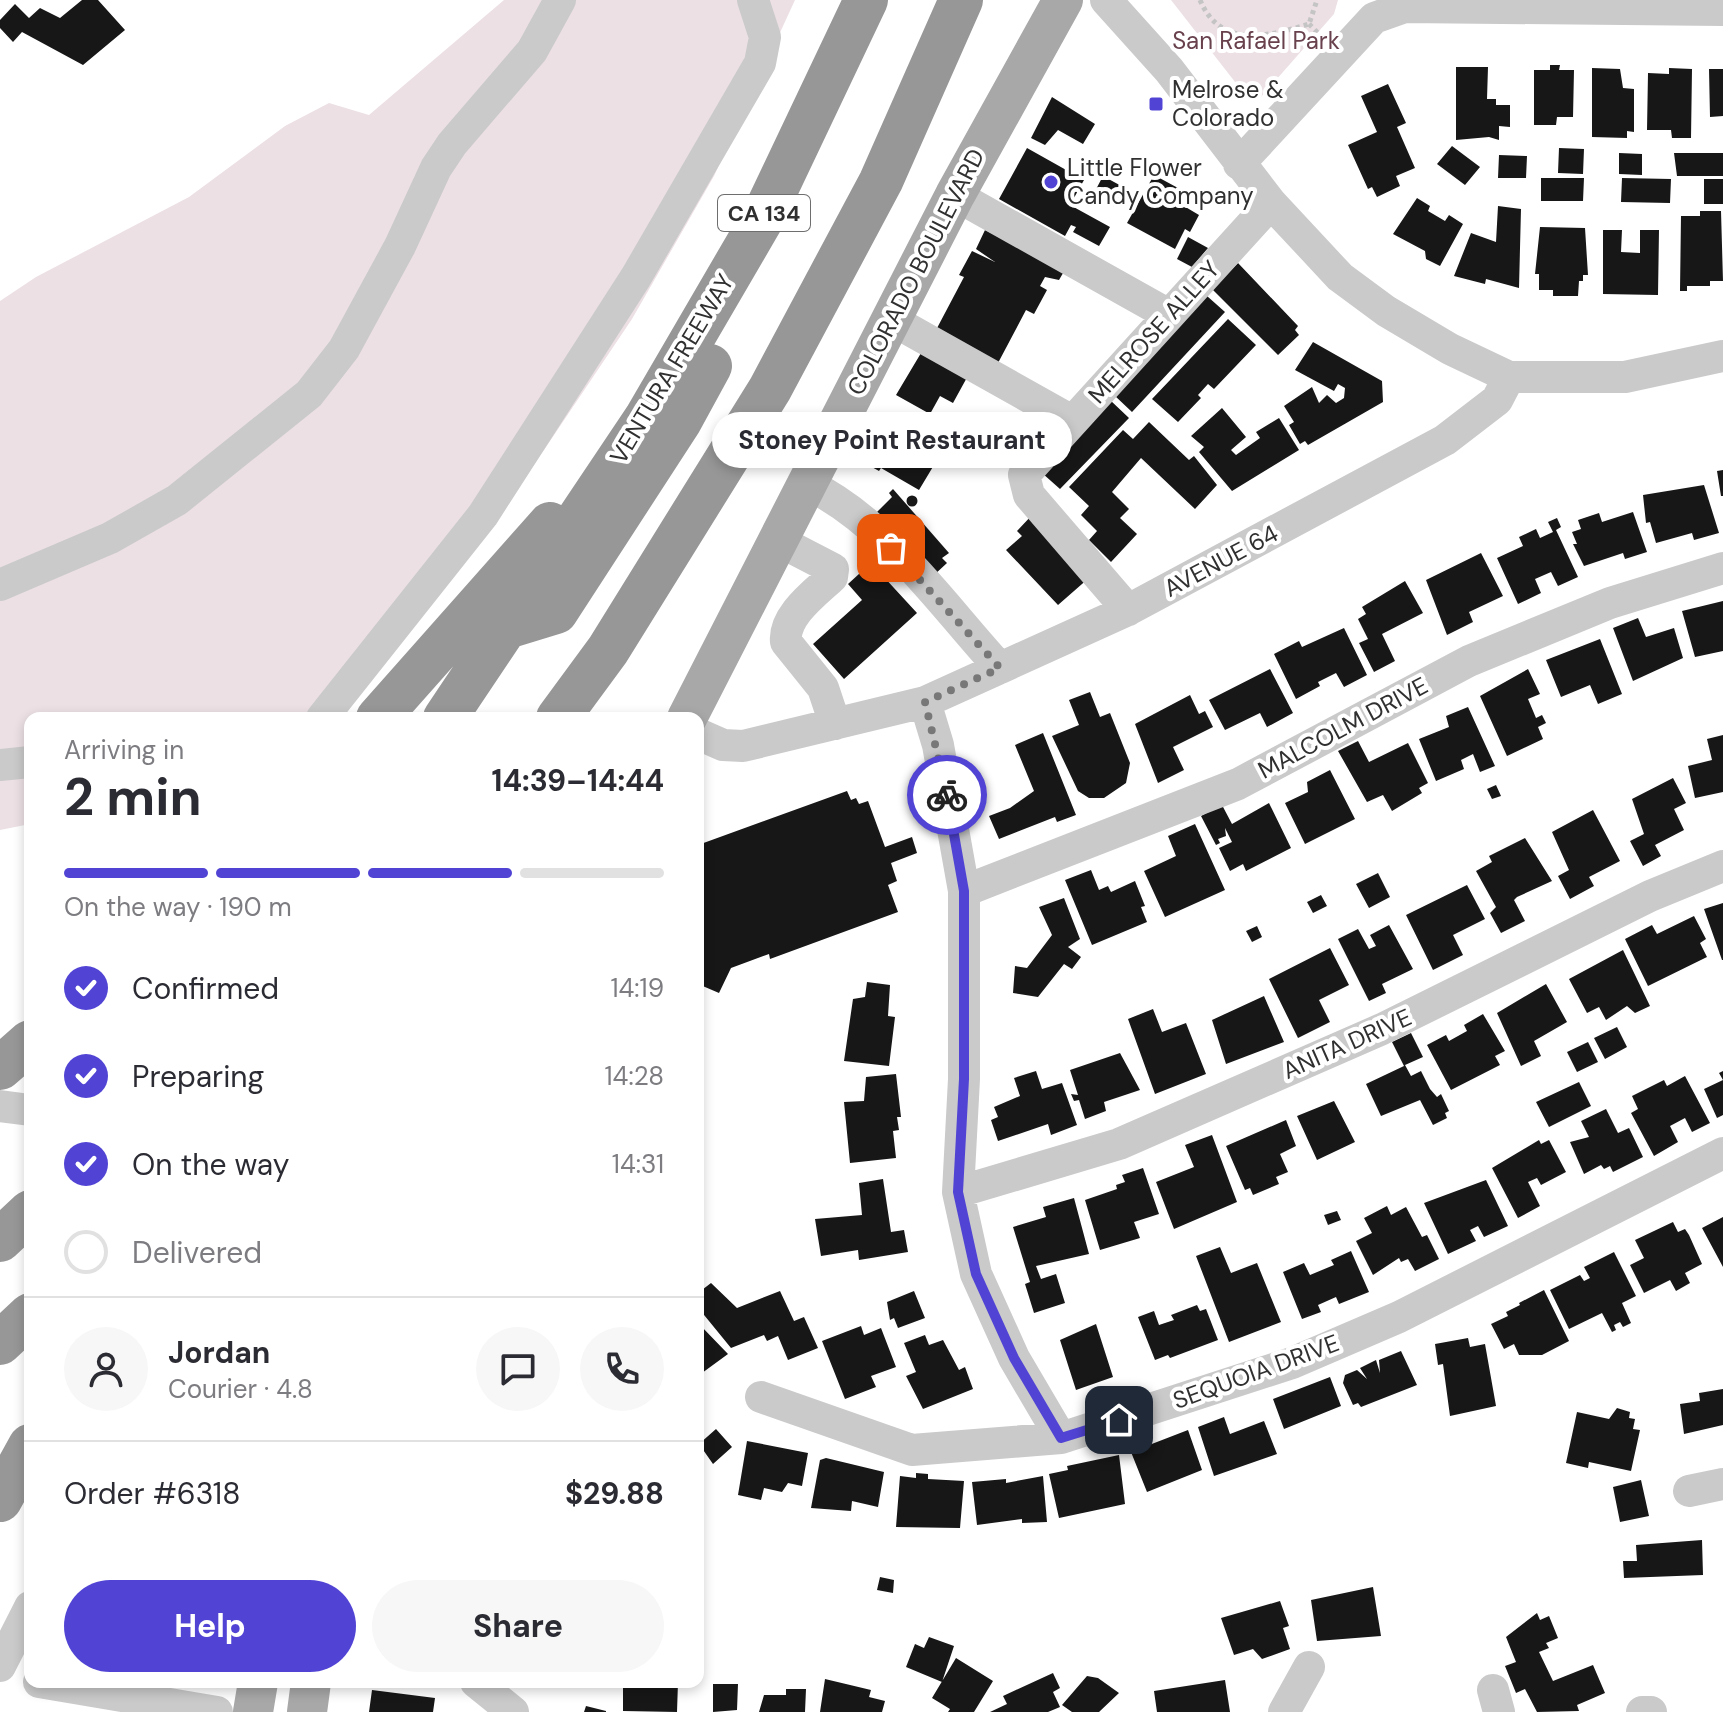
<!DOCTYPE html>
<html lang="en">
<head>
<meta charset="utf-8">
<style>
  body { margin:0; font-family:"DM Sans",sans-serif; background:#f7f7f7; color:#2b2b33; height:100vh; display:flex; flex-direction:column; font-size:30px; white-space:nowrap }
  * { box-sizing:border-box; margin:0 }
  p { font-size:26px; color:#7c7c81 }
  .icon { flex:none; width:44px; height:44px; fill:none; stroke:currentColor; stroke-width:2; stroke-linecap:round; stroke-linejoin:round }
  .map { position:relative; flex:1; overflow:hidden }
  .details { position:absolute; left:24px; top:712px; width:680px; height:976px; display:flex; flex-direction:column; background:#fff; border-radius:16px; box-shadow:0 4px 12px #0003 }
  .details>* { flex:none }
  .pin { position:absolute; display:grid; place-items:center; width:68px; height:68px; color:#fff; margin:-34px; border-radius:16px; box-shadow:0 4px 12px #0006 }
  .courier { position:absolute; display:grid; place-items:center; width:80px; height:80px; margin:-40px; border:6px solid #5144d5; border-radius:50%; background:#fff; color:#222; box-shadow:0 2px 10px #0007 }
  .bubble { position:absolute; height:56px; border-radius:28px; background:#fff; box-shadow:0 4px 12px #0003; font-size:26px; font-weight:700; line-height:56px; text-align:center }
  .headline em { font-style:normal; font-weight:700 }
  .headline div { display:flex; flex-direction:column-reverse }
  .headline { display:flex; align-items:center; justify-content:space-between; height:136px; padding:0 40px }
  h1 { font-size:52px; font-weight:700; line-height:60px }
  .bar { display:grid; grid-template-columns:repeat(4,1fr); gap:12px 8px; align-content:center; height:96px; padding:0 40px }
  .bar i { height:10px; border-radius:6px; background:#e1e1e2 }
  .bar .selected { background:#5144d5 }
  .bar p { grid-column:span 4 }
  .line { display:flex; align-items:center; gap:20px; padding:0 40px; border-top:2px solid #e1e1e2 }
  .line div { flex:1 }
  .round { display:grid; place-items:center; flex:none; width:84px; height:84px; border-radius:42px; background:#f7f7f7 }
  ol { padding:0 40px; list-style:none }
  li { display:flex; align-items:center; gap:24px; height:88px }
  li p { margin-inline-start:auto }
  li .icon { padding:8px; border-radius:50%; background:#5144d5; color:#fff; stroke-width:4 }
  li:last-child { color:#7c7c81 }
  li i { width:44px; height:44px; border:4px solid #e1e1e2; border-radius:50% }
  .primary-button { display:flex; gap:16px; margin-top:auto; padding:16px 40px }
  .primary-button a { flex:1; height:92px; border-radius:48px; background:#5144d5; color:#fff; font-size:32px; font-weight:700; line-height:92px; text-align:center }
  .primary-button a+a { background:#f7f7f7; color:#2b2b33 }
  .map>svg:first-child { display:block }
</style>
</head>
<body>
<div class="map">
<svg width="1723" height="1712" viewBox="0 0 1723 1712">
  <rect width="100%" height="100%" fill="#fff"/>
  <path fill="#ece0e4" d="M504,0h291l-81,176 -82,143 -133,198 -163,201h-306v106l-30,6v-529l36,-24 153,-80 96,-71 44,-23 40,12z
    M1171,0h167l-4,14 -73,83 -8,3 -7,-4z"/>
  <path fill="#171717" d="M82,0h16l27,30 -42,35 -61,-33 -9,10 -13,-14v-8l15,-16 14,14 11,-10 20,10z
    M1550,65h10l-1,5h15l-1,47h-16l-1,8h-22v-55h16z
    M1456,67h32l-1,32h9v6h14v22l-11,-1v14l-10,-3 -33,3z
    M1592,68l28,1 3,19 11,1v43l-7,-1v7l-35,-1z
    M1669,68l23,1 -1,69h-19l-1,-8h-24l1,-57 21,1z
    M1709,69h14v47l-13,1z
    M1388,84l18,39 -9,4 18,41 -19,8 4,10 -23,11 -5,-10 -4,2 -20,-44 29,-13 -16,-36z
    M1052,97l43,27 -12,20 -25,-14 -13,15 -14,-7z
    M1452,146l28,21 -15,18 -28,-21z
    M1027,148l57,32 -14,25 40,22 -11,19 -26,-14 3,-5 -5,-2 -6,11 -66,-37z
    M1559,148l25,1 -1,25 -25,-1z
    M1619,153l23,1v21l-23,-1z
    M1674,153h49v23h-46z
    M1499,155l28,1 -1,22h-28z
    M1154,175l24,13 -6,11 27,16 -9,17 -5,-3 -10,20 -48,-26z
    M1103,176l22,12 -10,19 -22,-12z
    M1541,178h43l-1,23h-42z
    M1622,178l49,1 -1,24 -49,-1z
    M1704,179h19v25h-19z
    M1417,198l13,8 -2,5 17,10 4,-6 14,9 -23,42 -14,-7 -1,-8 -32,-17z
    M1498,206l23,3 -2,79 -33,-9 -1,5 -31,-8 17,-43 25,9z
    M1700,211h21l2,70h-13v5h-23v5h-7l1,-75h19z
    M1540,227l45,1 3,47h-5v6h-4l-1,15h-25v-6h-14v-16h-4z
    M985,230l81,38 -7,12 -14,-3 -5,9 7,4 -13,24 -8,-4 -28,53 -62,-33 28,-53 -5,-2 13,-24 23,11 -19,-13z
    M1603,230h19l-1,22 19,1v-23h19l-1,65 -55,-1z
    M1188,237l20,11 -16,19 -15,-8z
    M1238,263l60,63 -3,4 4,5 -21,20 -66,-66z
    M1207,296l18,16 -93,100 -18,-17z
    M1228,319l28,26 -42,44 -6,-5 -10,11 3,3 -23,24 -26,-23z
    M1313,342l69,39 1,21 -75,43 -3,-4 -5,3 -11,-19 5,-3 -10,-16 28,-19 7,16 8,-8 9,8 8,-5 1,-10 -7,-4 -4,7 -39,-21z
    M924,348l46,24 -17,31 -13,-7 -10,18 -34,-19z
    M1110,400l19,18 -69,71 -18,-16z
    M1222,408l24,29 -15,13 5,5 24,-17 -4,-6 23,-14 20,32 -67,41 -33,-39 5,-5 -13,-11z
    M892,414l54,31 -27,45 -38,-22 -2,3 -9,-5 -5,-6z
    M1149,422l40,38 5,-4 23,29 -22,24 -54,-51 -29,34 17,17 -9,9 17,16 -26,28 -22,-22 8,-9 -16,-16 8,-9 -20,-19 54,-57 10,9z
    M1723,470v26h-2l-4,-25z
    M1704,485l15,48 -25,7 -2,-7 -36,10 -6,-21 -4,1 -3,-28z
    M893,489l56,64 -7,5 5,5 -14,13 -56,-64 15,-15 -3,-4z
    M906.5 501a5.5 5.5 0 1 1 11 0a5.5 5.5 0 1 1-11 0Z
    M1633,512l14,40 -22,7 -2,-6 -39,13 -11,-22h4l-5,-12 9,-3 -3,-9 21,-7 3,9z
    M1033,514l57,63 -32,28 -52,-55 16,-14 -5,-5z
    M1557,518l4,9 -5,3 22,47 -20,9 -7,-14 -16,7 6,14 -23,11 -21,-46 26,-12 -4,-9 17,-8 4,9 13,-6 -5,-10z
    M1481,553l22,43 -34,16 4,10 -26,13 -21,-55z
    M871,563l46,50 -73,66 -31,-35 49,-44 -14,-16z
    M1405,581l18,32 -41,21 13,27 -21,11 -15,-29 9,-4 -10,-20 8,-5 -4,-7z
    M1723,601v50l-28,6 -13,-46z
    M1638,618l8,19 28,-9 9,30 -50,23 -20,-53z
    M1344,628l23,47 -23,12 -8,-14 -18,9 2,4 -24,13 -22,-45 25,-13 3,6z
    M1600,639l22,55 -24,10 -8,-19 -29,12 -15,-37z
    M1270,669l23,44 -26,14 -7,-14 -35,17 -16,-30z
    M1528,669l12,25 -12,5 8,19 6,-3 4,8 -8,4 5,12 -36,17 -27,-60z
    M1090,692l10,25 10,-4 20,50 -4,20 -22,15h-15l-11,-7 -26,-55 27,-11 -10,-25z
    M1190,695l9,19 6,-3 8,16 -40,20 11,23 -26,13 -23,-59z
    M1468,707l27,59 -15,6 -7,-18 -12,6 3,9 -28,12 -17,-42 30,-12 -3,-11z
    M1043,733l33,82 -19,7 -2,-5 -56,22 -10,-23 21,-8 24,-17 -19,-46z
    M1723,735v57l-28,6 -7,-32 24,-6 -5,-21z
    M1358,741l11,21 39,-19 20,40 -9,5 3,5 -30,18 -9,-16 -16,7 -29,-51z
    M1330,770l25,49 -50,25 -20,-41 23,-11 -1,-10z
    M1673,778l13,25 -12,6 10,21 -29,15 6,11 -18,10 -13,-25 14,-7 -12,-35z
    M1496,785l5,11 -9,3 -5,-10z
    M847,791l4,9 5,-2 3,6 9,-3 17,46 27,-10 5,16 -26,10 6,18 -9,4 10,27 -128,47 -1,-5 -38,14 -12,25 -21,-9v-139z
    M1269,803l22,45 -45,23 -3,-7 -13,7 -11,-23 13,-6 -7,-14 1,8 -8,3 2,4 -4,2 -15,-29 21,-11 10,19z
    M1593,810l27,51 -31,16 5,9 -24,13 -12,-23 11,-6 -17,-38z
    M1195,824l30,66 -60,27 -21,-46 32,-15 -8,-20z
    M1525,838l27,43 -35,16 -3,3 11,21 -24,12 -11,-20 6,-6 -20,-36 16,-9 -3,-6z
    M1091,870l8,20 9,-4 3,6 24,-11 10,25 -4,1 6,15 -55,23 -27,-65z
    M1378,873l12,24 -21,11 -13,-24z
    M1467,885l18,34 -32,16 10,20 -30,15 -27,-55z
    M1321,895l6,11 -14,7 -6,-11z
    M1064,898l16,41 -12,8 13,10 -9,12 -8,-5 -26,33 -25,-4 2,-27 12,2 25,-33 -13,-28z
    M1723,903v57h-1l-18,-51z
    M1694,916l12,23 -6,4 7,14 -59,29 -23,-47 27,-14 5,9z
    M1389,925l24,44 -31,15 4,9 -17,8 -31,-62 20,-10 11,20 7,-3 -6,-11z
    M1257,926l5,11 -10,5 -6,-11z
    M1330,948l19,37 -30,15 11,22 -32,16 -29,-59z
    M1623,950l27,56 -15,7 -8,-7 -21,14 -7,-13 -12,6 -18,-34z
    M867,982l23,3 -2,31 7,1 -6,49 -45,-5 9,-62 12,-2z
    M1546,984l21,38 -33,19 7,15 -20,10 -24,-53z
    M1264,996l20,46 -58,22 -14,-44z
    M1153,1009l9,23 24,-9 20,51 -51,20 -27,-75z
    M1483,1014l22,37 -10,5 5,9 -49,25 -24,-45 19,-10 3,6 18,-10 -3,-6z
    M1617,1027l10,20 -22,12 -11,-21z
    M1411,1033l12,24 -18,8 6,11 10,-5 9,18 7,8 4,-3 8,17 -4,2 2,5 -14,7 -13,-25 -39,16 -15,-32 38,-18 -12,-24z
    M1588,1042l10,20 -21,10 -10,-20z
    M1120,1053l20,37 -36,12 2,9 -21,8 -6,-19 -5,1 -3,-7 7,1 -8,-25z
    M1036,1071l6,18 20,-6 15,42 -26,10 -3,-11 -50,17 -7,-21 7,-3 -4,-10 26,-11 -6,-18z
    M1723,1071v44l-6,3 -13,-29 19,-9 -4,-7z
    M896,1074l5,43h-4l2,13 -6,1 3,27 -46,5 -6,-61 20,-1 2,-24z
    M1685,1076l25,47 -18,9 -7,-14 -15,8 8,16 -24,14 -23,-43 7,-4 -6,-13 32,-16 3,6z
    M1579,1082l12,24 -42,21 -13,-25z
    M1334,1101l21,41 -38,18 -20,-44z
    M1606,1109l12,24 11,-5 14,29 -30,15 -3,-6 -6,3 -3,-4 -17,9 -14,-32 19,-5 -8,-16z
    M1286,1120l10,26 -16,8 8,18 -12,5 3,7 -26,11 -3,-7 -5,2 -19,-44z
    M1212,1135l25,67 -63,27 -18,-47 38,-15 -9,-22z
    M1539,1140l2,4 8,-4 17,32 -25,13 -4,-7 -9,4 12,24 -22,12 -26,-50z
    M1143,1168l16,46 -25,8 6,16 -40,12 -15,-50 32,-11 -1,-4 9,-3 -3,-7z
    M883,1179l8,53 13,-2 4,22 -49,8 -1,-10 -37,6 -6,-37 47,-4 -3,-32z
    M1486,1180l22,46 -24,11 -6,-11 -8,4 6,11 -28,13 -24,-51z
    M1074,1198l15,56 -53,12 5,13 15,-5 9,29 -31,10 -9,-29 5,-2 -17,-55 33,-10 -3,-10z
    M1387,1206l4,9 15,-8 16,30 5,-2 12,24 -24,12 -7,-12 -7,3 -2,-4 -26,17 -17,-34 16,-8 -8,-15z
    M1337,1211l4,9 -13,5 -4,-10z
    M1723,1217v50l-21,-39z
    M1673,1222l5,10 7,-3 4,6 13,29 -17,9 5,10 -14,8 -6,-11 -26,13 -14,-28 14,-7 -9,-18z
    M1220,1247l11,26 26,-10 24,59 -52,20 -33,-86z
    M1351,1251l18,41 -30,12 -3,-7 -18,8 3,7 -19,7 -19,-47 21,-9 6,12 24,-10 -3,-5z
    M1614,1252l22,44 -14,7 9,20 -8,4 -3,-5 -6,3 2,5 -4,2 -10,-19 -33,16 -19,-39 30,-15 4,6 6,-3 -6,-11z
    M711,1283l26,25 43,-17 14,30 10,-4 14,31 -30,12 -10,-24 -11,5 -3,-6 -33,13 -31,-38 -2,-17z
    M1544,1290l25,51 -27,14h-23l-5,-11 -10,5 -13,-25 17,-8 -2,-4 14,-7 -1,-2z
    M914,1291l11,27 -27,10 -4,-10 -4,2 -3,-18z
    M1197,1305l3,6 6,-2 12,31 -48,18 -2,-3 -13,5 -17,-43 16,-6 5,14 15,-5 -3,-5z
    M1096,1324l17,53 -37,13 -16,-50z
    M700,1325l28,29 -26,19 -4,8z
    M861,1326l3,9 17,-7 15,39 -25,9 5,11 -31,12 -23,-58z
    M925,1335l4,10 14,-5 16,30 6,-3 8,22 -50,20 -17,-33 10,-4 -12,-29z
    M1468,1338l2,9 15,-3 11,62 -46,10 -7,-52 -5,1 -3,-21z
    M1401,1351l16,34 -56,22 -3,-4 -5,2 -10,-22 2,-8 12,-5 10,9 -7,-11 16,-8 4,13 -1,-13z
    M1330,1377l11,29 -57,23 -11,-30z
    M1723,1389v36l-39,9 -4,-30 20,-3 -1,-8z
    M1617,1408l13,4 -1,6 6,1 -2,10 7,1 -9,41 -42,-9 -1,6 -22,-5 11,-51 32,7z
    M1224,1417l6,17 34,-13 13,33 -63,22 -16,-49z
    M716,1429l16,18 -19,17 -14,-20z
    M1188,1430l14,40 -55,22 -16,-40z
    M747,1441l61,12 -6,33 -14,-3 -6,9 -18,-4 -3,12 -23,-5z
    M1119,1455l6,49 -66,14 -10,-44 19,-4 -1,-4z
    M826,1458l58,14 -6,35 -26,-6 -1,10 -40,-3 9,-48z
    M916,1473l12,1v5l36,2 -4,47 -64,-1 4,-51 16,2z
    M1043,1476l4,46 -25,1v-4l-45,6 -5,-43 34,-3v4z
    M1641,1480l8,36 -29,6 -7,-35z
    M1702,1540l1,35 -79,3 -1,-17h14l-1,-16z
    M880,1577l14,3 -1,13 -16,-3z
    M1373,1587l8,49 -64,5 -6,-41z
    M1280,1601l9,25 -6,2 7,21 -28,10 -9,-10 -19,6 -13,-37z
    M1537,1613l3,7 9,-4 9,22 -12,5 3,5 -10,4 14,29 40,-16 12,28 -28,12 2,6 -42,1 -12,-23 -9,4 -11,-27 11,-4 -10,-25z
    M929,1637l25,9 -12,36 -36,-15 9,-23 9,4z
    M956,1658l37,23 -19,31h-26l2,-3 -18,-11z
    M1053,1673l7,15 -7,4 7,15 -12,5h-58l17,-8 -4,-8z
    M1087,1676l11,2 21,15 -20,19h-27l-10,-7z
    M825,1679l46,11 -2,7 16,4 -3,11h-62z
    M1225,1680l5,32h-73l-3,-21z
    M632,1682h46l-1,30 -54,-1v-26h9z
    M713,1684h25l-1,26 -24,2z
    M786,1689h20l-1,23h-46l5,-17h22z
    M372,1690l63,8 -2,14h-64z
    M586,1706l20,5v1h-22z"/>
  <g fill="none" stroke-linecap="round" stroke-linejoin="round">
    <path stroke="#c4c4c4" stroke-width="5" stroke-dasharray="4 4" stroke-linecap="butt" d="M1200,0c21,50 69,36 109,24l8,-24
      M1309,24l11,11"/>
    <path stroke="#cacaca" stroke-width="32" d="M1106,0l63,70 102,133 69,74 46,34 64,38 59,28h116l98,-21
      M1239,164l135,-146 31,-11 318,3
      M955,195l214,120
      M892,320l180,101
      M807,484c79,38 135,121 193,184
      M779,541l54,28 -1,8c-17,16 -49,39 -46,65l37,46 12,36
      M0,585l110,-47 67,-38 132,-106 35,-45 56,-103 36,-78 16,-24 80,-93 28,-51
      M1128,610l-99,-115 -5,-20 247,-272
      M925,702l13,43 26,146v188l-6,113 18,82 38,84 47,80
      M322,718l161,-203 153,-238 124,-214 5,-26 -12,-37
      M698,734l25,11 20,1 182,-44 203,-92 317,-170 52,-40 12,-23
      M0,765l30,-3
      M964,891l274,-107 231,-123 141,-58 113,-35
      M0,1106l30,4
      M958,1192l161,-48 263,-115 268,-133 73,-30
      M761,1397l151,53 149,-12 231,-75 107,-46 324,-164
      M1689,1491l34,-7
      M0,1666l30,-59
      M39,1682l178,30
      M476,1682l37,30
      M1493,1690l6,22
      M1284,1712l25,-45
      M1642,1712h9"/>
    <path stroke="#a8a8a8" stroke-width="40" d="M687,718l268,-523 108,-195
      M253,1712l5,-30
      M307,1712l4,-30"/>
    <path stroke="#979797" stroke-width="44" d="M507,627l49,-15 124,-191 30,-55
      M378,718l172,-194
      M445,718l201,-300 116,-199 104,-219
      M558,718l50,-68 162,-261 111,-208 80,-181
      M0,1068l30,-26
      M0,1240l30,-28
      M0,1343l30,-28
      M0,1500l30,-54"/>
  </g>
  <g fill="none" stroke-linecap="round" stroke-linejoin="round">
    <path stroke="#787878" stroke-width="8" stroke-dasharray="0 14.4" d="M891,548l109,120 -75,34 22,93"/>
    <path stroke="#5144d5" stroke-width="10" d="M947,795l17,96v188l-6,113 18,82 38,84 47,80 58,-18"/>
  </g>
  <g fill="#5144d5" stroke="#fff" stroke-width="3">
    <rect x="1148" y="96" width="16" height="16" rx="4"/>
    <circle cx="1051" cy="182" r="8"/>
  </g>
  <g text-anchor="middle" stroke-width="8" stroke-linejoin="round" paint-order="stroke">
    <rect fill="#fff" stroke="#6e6e6e" stroke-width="2" x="718" y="195" width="92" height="36" rx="6"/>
    <g font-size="22" font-weight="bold" fill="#303030">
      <text x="764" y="221">CA 134</text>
    </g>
    <g font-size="24" fill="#68414d" stroke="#fff">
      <text x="1256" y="49">San Rafael Park</text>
    </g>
    <g font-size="24" fill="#303030" stroke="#fff" text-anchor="start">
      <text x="1172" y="98">Melrose &amp;<tspan x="1172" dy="28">Colorado</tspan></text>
      <text x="1067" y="176">Little Flower<tspan x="1067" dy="28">Candy Company</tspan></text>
    </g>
    <g font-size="24" fill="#303030" stroke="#fff">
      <text transform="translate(916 272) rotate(-63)" y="8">COLORADO BOULEVARD</text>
      <text transform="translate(1154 332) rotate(-48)" y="8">MELROSE ALLEY</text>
      <text transform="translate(672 369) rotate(-59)" y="8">VENTURA FREEWAY</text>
      <text transform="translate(1221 561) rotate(-28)" y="8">AVENUE 64</text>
      <text transform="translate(1343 728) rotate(-28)" y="8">MALCOLM DRIVE</text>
      <text transform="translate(1347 1044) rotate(-24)" y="8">ANITA DRIVE</text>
      <text transform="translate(1256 1372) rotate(-20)" y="8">SEQUOIA DRIVE</text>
    </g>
  </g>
</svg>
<div class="pin" style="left:891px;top:548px;background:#ea580c"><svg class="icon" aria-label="bag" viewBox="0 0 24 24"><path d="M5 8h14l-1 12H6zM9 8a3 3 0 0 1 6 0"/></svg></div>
<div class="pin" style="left:1119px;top:1420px;background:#1f2937"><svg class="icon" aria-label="home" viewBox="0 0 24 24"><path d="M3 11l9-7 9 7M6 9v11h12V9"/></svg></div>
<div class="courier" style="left:947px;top:795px"><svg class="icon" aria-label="bike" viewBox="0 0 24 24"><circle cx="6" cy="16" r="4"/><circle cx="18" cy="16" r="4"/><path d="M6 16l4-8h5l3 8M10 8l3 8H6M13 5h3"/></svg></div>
<div class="bubble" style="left:712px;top:412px;width:360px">Stoney Point Restaurant</div>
<section class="details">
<div class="headline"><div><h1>2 min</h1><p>Arriving in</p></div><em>14:39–14:44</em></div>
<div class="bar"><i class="selected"></i><i class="selected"></i><i class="selected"></i><i></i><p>On the way · 190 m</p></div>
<ol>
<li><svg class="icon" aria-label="check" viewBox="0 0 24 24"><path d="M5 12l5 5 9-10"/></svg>Confirmed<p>14:19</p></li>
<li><svg class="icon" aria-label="check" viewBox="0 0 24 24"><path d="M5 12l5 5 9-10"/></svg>Preparing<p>14:28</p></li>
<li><svg class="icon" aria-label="check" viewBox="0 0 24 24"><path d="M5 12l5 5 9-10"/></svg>On the way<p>14:31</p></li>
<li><i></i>Delivered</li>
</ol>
<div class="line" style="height:144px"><a class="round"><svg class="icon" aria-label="person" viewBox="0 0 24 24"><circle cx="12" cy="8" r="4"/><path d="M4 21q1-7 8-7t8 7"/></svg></a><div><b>Jordan</b><p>Courier · 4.8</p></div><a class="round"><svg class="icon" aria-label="chat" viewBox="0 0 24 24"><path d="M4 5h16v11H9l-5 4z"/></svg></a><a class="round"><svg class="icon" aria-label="phone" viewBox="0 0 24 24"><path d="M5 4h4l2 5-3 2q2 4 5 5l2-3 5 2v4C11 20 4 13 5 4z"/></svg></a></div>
<div class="line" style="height:104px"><div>Order #6318</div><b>$29.88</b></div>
<div class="primary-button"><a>Help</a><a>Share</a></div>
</section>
</div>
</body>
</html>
